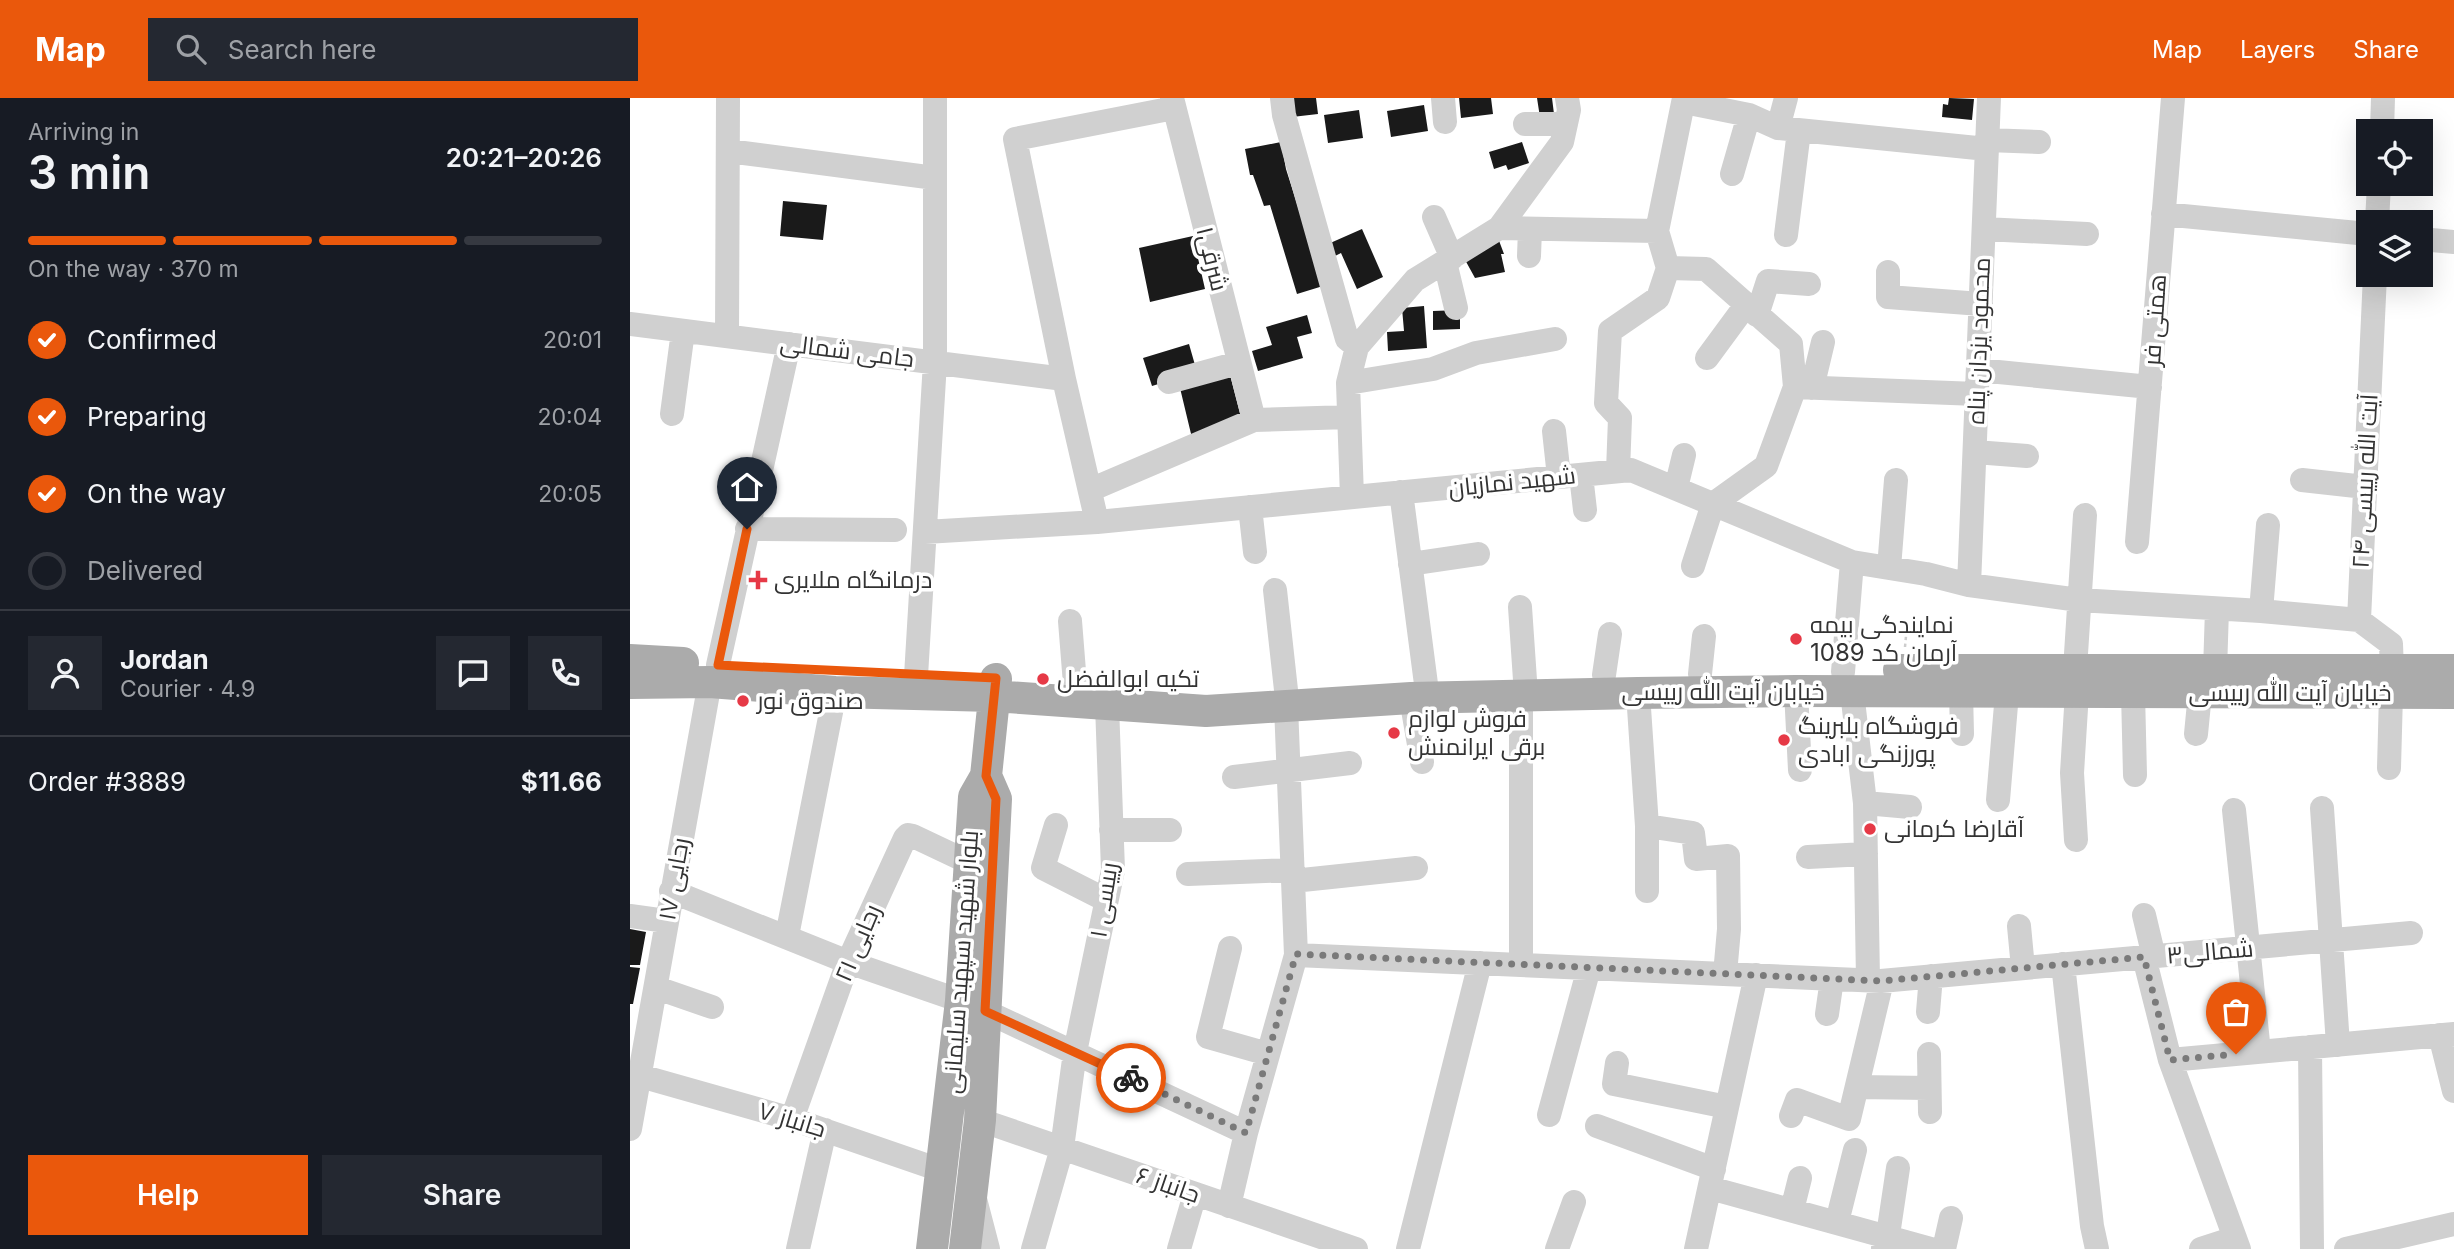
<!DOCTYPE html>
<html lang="en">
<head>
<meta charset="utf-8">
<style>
  body { margin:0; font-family:Inter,Cairo,sans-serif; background:#242831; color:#f1f3f6; height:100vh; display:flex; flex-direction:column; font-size:26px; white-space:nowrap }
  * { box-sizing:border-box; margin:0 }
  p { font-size:23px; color:#9ea1a6 }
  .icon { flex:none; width:38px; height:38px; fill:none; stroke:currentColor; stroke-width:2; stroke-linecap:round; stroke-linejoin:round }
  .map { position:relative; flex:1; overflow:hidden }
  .drawer { display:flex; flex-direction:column; background:#171b24; width:630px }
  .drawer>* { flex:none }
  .controls { position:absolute; left:1726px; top:21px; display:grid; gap:14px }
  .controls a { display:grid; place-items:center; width:77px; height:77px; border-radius:0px; background:#171b24; box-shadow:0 7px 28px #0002; font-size:35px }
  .pin { position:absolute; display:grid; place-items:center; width:60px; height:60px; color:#fff; margin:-72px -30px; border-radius:50% 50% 50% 0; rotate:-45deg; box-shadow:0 0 7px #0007 }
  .pin .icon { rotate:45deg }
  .courier { position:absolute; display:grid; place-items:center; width:70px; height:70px; margin:-35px; border:5px solid #ea580c; border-radius:50%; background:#fff; color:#222; box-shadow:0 2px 9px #0007 }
  .head em { font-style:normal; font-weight:600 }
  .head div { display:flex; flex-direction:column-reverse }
  .head { display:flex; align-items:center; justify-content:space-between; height:119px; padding:0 28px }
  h1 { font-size:46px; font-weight:600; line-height:52px }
  .bar { display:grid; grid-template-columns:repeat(4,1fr); gap:10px 7px; align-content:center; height:84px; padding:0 28px }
  .bar i { height:9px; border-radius:5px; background:#363941 }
  .bar .on { background:#ea580c }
  .bar p { grid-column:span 4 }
  .line { display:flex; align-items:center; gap:18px; padding:0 28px; border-top:2px solid #363941 }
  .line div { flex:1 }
  .round { display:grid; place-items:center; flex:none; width:74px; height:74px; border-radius:0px; background:#242831 }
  ol { padding:0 28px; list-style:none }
  li { display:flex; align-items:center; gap:21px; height:77px }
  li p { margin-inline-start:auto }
  li .icon { padding:7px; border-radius:50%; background:#ea580c; color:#fff; stroke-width:4 }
  li:last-child { color:#9ea1a6 }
  li i { width:38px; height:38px; border:4px solid #363941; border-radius:50% }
  .primary-button { display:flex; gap:14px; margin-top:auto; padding:14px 28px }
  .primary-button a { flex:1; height:80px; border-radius:0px; background:#ea580c; color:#fff; font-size:28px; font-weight:600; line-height:80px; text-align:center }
  .primary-button a+a { background:#242831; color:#f1f3f6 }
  header { display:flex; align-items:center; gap:42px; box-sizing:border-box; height:98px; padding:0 35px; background:#ea580c; color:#fff }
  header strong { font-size:33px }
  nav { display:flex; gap:38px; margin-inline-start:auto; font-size:24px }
  .search { width:490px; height:63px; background:#242831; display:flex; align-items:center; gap:18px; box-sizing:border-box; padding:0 24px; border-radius:0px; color:#9ea1a6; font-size:26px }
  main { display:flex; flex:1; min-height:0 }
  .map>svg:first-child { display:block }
</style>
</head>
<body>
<header>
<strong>Map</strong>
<div class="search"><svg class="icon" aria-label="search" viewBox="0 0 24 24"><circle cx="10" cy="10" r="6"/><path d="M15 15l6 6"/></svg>Search here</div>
<nav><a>Map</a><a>Layers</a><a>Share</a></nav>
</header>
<main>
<section class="drawer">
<div class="head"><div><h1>3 min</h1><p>Arriving in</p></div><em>20:21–20:26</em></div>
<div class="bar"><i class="on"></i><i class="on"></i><i class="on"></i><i></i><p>On the way · 370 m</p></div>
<ol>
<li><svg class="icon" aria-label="check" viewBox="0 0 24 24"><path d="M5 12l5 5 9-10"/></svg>Confirmed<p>20:01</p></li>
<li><svg class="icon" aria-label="check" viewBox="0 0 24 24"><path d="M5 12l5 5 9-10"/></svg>Preparing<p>20:04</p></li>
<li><svg class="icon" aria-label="check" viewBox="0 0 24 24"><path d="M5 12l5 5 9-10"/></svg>On the way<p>20:05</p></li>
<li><i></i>Delivered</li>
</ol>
<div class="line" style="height:126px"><a class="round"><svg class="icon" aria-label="person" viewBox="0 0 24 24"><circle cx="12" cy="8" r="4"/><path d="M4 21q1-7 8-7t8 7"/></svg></a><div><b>Jordan</b><p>Courier · 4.9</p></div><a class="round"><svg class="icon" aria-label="chat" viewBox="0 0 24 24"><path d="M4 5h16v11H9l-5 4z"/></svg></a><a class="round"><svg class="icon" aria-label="phone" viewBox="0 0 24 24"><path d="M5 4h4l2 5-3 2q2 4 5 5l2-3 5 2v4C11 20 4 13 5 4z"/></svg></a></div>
<div class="line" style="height:91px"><div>Order #3889</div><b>$11.66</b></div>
<div class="primary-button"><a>Help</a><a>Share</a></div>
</section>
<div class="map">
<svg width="1824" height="1151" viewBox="0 0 1824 1151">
  <rect width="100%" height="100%" fill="#fff"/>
  <path fill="#1a1a1a" d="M660,0h26l2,16 -26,3z
    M829,0h32l2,16 -32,4z
    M907,0h15l3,24 -14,2z
    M1319,0l25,1 -2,21 -30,-3 1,-13 5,1z
    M794,7l4,26 -37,6 -4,-26z
    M729,12l4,28 -35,5 -4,-28z
    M651,44l5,27 37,117 -26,8 -27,-89 -6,1 -11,-31h-3l-5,-26z
    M892,44l7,21 -21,7 -2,-5 -12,4 -5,-17z
    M153,103l44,4 -4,35 -43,-4z
    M732,131l21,48 -26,12 -16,-36 -8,4 -5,-13z
    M563,138l12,53 -55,13 -11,-54z
    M868,140l6,16h-3l4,18 -30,6 -11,-20z
    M794,208l3,42 -39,3 -1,-19 17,-1 -2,-23z
    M830,212v19l-27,1v-19z
    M677,217l5,18 -15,4 6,21 -45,13 -6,-20 20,-6 -6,-18z
    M559,246l8,28 -45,14 -9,-28z
    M600,277l12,46 -50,17 -12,-50z
    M0,831l16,3 -6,33h-10z
    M0,869l10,1 -7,36h-3z"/>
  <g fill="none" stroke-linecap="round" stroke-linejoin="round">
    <path stroke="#cdcdcd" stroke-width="2.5" stroke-dasharray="3.5 3.5" stroke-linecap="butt" d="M1275,549l1,-11"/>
    <path stroke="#d0d0d0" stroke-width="24" d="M542,0l82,322
      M652,0l2,17 63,224 10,8
      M813,0l2,24
      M1054,0l-27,133 11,37 38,1 85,75 4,43 -29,79 -53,38 -20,62
      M1054,4l65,13 29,13 209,21
      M895,26h41
      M1148,30l8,-30
      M1752,33l1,-33
      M1357,42l52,2
      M98,53l207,27
      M1102,76l17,-59
      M1533,116l205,20
      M804,119l18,41
      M1747,124l2,-38
      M869,130l158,3
      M1354,131l103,5
      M1156,137l13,-104
      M1790,141l34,3
      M899,158l1,-27
      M815,164l11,46
      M1258,174v25l93,7
      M1127,217l11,-34 41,3
      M0,226l434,55
      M97,238l1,-238
      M1077,260l39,-53
      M1348,272l172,17
      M539,284l69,-19
      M718,285l85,-14 43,-16 79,-14
      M1165,289l182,7
      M1182,290l11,-46
      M42,316l11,-83
      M924,333l5,46
      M1345,354l52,4
      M988,373l2,-53 -14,-15 4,-72 48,-33 10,-30
      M951,377l4,35
      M1672,382l63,7
      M1046,390l8,-33
      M460,392l164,-70 95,-3
      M771,394l25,192
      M722,399l-4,-114 9,-36 58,-67 84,-52 63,-86 7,-32 -2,-12
      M620,409l5,45
      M467,424l-33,-143 -49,-240 159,-31
      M117,431l148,1
      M295,434l172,-10 534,-52 221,92 74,12 43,11 110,15 182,11 98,9
      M1507,444l36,-444
      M780,466l68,-10
      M1259,470l7,-88
      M1339,487l20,-487
      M645,492l11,100
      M890,509l5,73
      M1631,513l7,-86
      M1729,522l16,-345
      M1729,522l32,24 1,27
      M440,523l5,63
      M88,567l71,-321
      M1445,571l10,-154
      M1585,573l2,-62
      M1213,574l9,-110
      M1070,576l4,-38
      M974,577l6,-41
      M286,578l19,-314v-264
      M1166,593l4,79
      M1222,594l13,111 3,177
      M1331,594l1,42
      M1008,595l9,133v65
      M1503,595l2,82
      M781,600l11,64
      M1566,636l4,-41
      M1759,670l2,-74
      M604,679l116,-14
      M1368,702l9,-107
      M1235,705l45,4
      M1692,710l16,237
      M1604,712l25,242
      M426,727l-13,43 63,32
      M1017,728l46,7 3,26 32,-3 1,73 -4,45
      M481,732h59
      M1446,742l-4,-67 5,-81
      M1178,759l58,-3
      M558,776l105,-4
      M663,783l123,-13
      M41,793l177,71 113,39
      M1514,817l10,42
      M0,818l36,5
      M1389,828l4,42
      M157,838l48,-244
      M600,850l-22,89 60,17
      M666,857l585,26 530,-48
      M1514,859l26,103 69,189
      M1433,866l29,262 5,23
      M891,867v-270
      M27,890l55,19
      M355,913l261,122
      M1298,914l3,-36
      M1197,916l5,-35
      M1810,937l14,56
      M1680,949l2,202
      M1299,956l1,58
      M1540,962l284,-26
      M987,965l-3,21 113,23
      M0,975l162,46 151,52
      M1227,989l72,1
      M919,1017l40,-147
      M1161,1018l6,-16 52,19 33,-138
      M162,1021l56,-157 57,-124 3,-3 5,1 57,27
      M350,1022l376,129
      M967,1028l117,43
      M0,1031l80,-447
      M1080,1090l221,61
      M345,1101l13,50
      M599,1108l17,-73 50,-178 -10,-249
      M1162,1112l8,-32
      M1207,1124l18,-72
      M1253,1150l5,-13 10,-67
      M168,1151l27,-119
      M403,1151l29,-101 13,-96 38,-182 -6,-165
      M549,1151l16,-55
      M778,1151l72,-286
      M927,1151l17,-47
      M1066,1151l60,-274
      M1314,1151l7,-31
      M1571,1151l34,-11
      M1716,1151l108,-25"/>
    <path stroke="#ababab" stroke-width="32" d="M0,562l53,3
      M1269,572h555
      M0,585l80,-1 125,10 158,4 213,15 205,-13 227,-5 158,-2 658,2
      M302,1151l29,-248 13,-204 12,-21 10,-97
      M335,1151l15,-129 16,-321 -10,-23"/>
  </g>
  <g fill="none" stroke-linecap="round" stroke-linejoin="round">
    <path stroke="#7a7a7a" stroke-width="7" stroke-dasharray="0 12.6" d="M501,980l115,55 50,-179 585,27 263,-24 26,103 66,-6"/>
    <path stroke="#ea580c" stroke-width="9" d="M117,431l-29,136 278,13 -10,98 10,23 -11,212 146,67"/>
  </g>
  <g fill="#e63946" stroke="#fff" stroke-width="2.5">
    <path d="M124.5 471.5h7v7h7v7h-7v7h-7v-7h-7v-7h7z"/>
    <circle cx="1166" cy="541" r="7"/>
    <circle cx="413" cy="581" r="7"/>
    <circle cx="113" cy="603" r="7"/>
    <circle cx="764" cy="635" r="7"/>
    <circle cx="1154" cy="642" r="7"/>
    <circle cx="1240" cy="731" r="7"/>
  </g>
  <g text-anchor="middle" stroke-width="7" stroke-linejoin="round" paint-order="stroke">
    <g font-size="24" fill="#333" stroke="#fff">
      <text transform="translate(582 161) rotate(76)" y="8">شرقی۱</text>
      <text transform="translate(1525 222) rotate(-86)" y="8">همتی فر</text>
      <text transform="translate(1349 243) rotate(-88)" y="8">محمود یزدان پناه</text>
      <text transform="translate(217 253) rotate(7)" y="8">جامی شمالی</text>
      <text transform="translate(1735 383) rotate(-87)" y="8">آیت الله رییسی ۲۴</text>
      <text transform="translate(882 384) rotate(-6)" y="8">شهید نمازیان</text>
      <text x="1093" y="602">خیابان آیت الله رییسی</text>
      <text x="1660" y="603">خیابان آیت الله رییسی</text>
      <text transform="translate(44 781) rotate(-80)" y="8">رجایی ۱۷</text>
      <text transform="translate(474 802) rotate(-81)" y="8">رییسی ۱</text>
      <text transform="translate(228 845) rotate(-67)" y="8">رجایی ۲۱</text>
      <text transform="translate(1580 854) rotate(-5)" y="8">شمالی۳</text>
      <text transform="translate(331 864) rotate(-86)" y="8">بلوار شهید سپهبد سلیمانی</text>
      <text transform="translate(162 1022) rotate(17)" y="8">جانباز ۷</text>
      <text transform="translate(538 1087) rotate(19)" y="8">جانباز ۶</text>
    </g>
    <g font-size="24" fill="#333" stroke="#fff" text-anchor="start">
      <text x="144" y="490">درمانگاه ملایری</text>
      <text x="1180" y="535">نمایندگی بیمه<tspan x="1180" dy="28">آرمان کد 1089</tspan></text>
      <text x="427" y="589">تکیه ابوالفضل</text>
      <text x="127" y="611">صندوق نور</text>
      <text x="778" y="629">فروش لوازم<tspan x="778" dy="28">برقی ایرانمنش</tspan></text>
      <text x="1168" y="636">فروشگاه بلبرینگ<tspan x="1168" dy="28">پورزنگی ابادی</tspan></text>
      <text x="1254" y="739">آقارضا کرمانی</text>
    </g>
  </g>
</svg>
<div class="controls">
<a><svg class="icon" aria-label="locate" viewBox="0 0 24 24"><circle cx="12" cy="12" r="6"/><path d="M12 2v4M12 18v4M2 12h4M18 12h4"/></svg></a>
<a><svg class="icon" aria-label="layers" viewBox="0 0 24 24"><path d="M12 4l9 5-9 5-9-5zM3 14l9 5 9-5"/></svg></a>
</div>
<div class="pin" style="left:1606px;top:956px;background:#ea580c"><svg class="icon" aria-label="bag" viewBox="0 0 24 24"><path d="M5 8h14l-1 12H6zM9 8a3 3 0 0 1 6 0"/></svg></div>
<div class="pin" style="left:117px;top:431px;background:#1f2937"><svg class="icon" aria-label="home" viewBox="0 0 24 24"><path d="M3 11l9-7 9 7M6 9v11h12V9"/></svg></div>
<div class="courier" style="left:501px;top:980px"><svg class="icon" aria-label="bike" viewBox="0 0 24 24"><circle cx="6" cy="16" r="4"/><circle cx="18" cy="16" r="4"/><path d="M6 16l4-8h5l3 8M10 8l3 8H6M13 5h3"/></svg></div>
</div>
</main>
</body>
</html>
